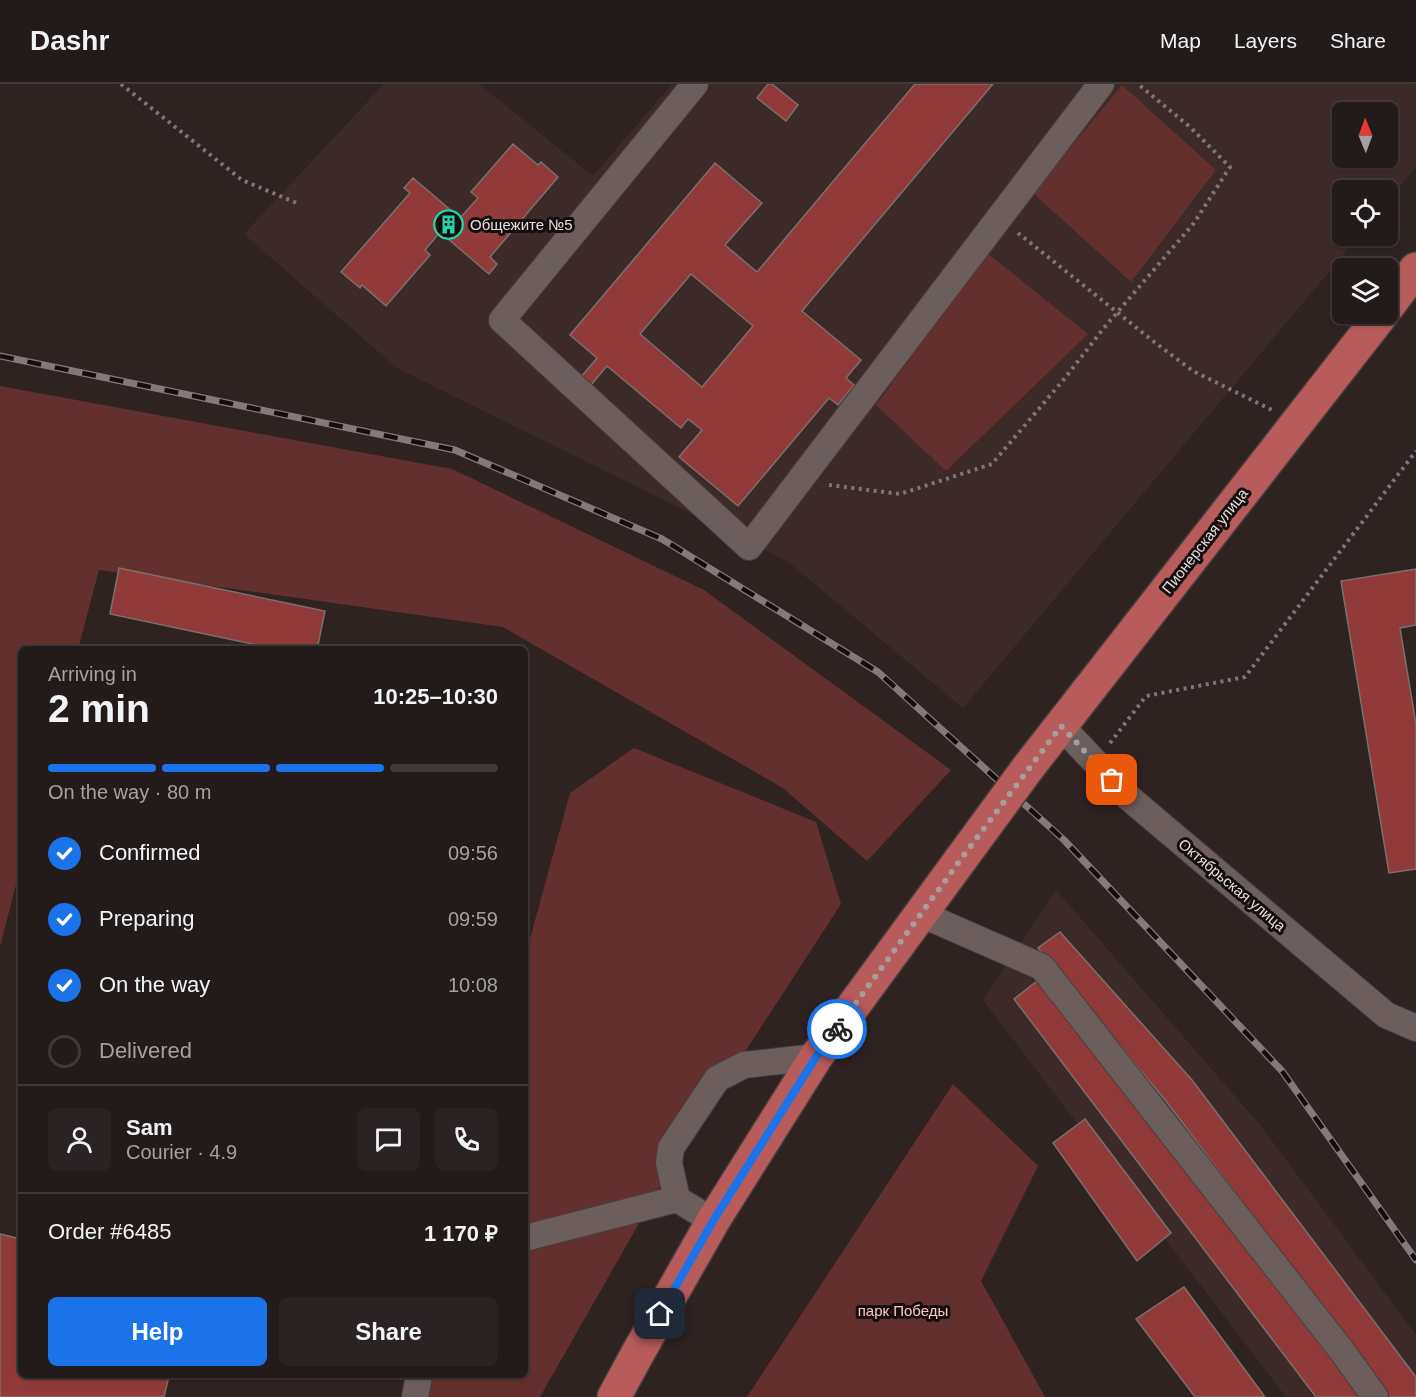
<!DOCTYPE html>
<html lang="en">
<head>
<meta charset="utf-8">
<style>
  body { margin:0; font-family:Arial,sans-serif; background:#2b2323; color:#f1f3f6; height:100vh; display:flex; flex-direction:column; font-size:22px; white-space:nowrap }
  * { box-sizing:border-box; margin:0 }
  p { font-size:20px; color:#a3a1a2 }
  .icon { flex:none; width:33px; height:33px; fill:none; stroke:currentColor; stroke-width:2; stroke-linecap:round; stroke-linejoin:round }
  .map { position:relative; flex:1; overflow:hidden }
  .side { position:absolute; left:18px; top:562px; width:510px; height:732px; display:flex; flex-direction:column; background:#231a1a; border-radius:9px; box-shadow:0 2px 4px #0004,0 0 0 2px #403839 }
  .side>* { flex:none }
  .needle { width:39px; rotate:359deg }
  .buttons { position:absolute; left:1332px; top:18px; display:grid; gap:12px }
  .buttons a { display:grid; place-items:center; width:66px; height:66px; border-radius:9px; background:#231a1a; box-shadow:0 2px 4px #0004,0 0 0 2px #403839; font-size:30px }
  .pin { position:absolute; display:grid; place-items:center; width:51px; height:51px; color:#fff; margin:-26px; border-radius:12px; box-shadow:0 3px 9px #0006 }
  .courier { position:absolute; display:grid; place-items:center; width:60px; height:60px; margin:-30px; border:4px solid #1a73e8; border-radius:50%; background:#fff; color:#222; box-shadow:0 2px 8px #0007 }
  .overview em { font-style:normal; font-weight:800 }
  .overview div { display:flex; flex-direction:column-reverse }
  .overview { display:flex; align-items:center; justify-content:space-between; height:102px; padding:0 30px }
  h1 { font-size:39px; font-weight:800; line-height:45px }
  .bar { display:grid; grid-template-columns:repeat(4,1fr); gap:9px 6px; align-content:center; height:72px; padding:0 30px }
  .bar i { height:8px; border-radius:4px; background:#403839 }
  .bar .on { background:#1a73e8 }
  .bar p { grid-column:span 4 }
  .line { display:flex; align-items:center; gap:15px; padding:0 30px; border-top:2px solid #403839 }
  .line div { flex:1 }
  .round { display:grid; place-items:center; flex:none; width:63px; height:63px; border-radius:9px; background:#2b2323 }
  ol { padding:0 30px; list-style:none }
  li { display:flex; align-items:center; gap:18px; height:66px }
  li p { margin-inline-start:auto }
  li .icon { padding:6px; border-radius:50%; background:#1a73e8; color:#fff; stroke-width:4 }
  li:last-child { color:#a3a1a2 }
  li i { width:33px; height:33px; border:3px solid #403839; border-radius:50% }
  .button { display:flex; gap:12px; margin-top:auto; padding:12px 30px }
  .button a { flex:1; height:69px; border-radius:9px; background:#1a73e8; color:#fff; font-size:24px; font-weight:800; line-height:69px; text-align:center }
  .button a+a { background:#2b2323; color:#f1f3f6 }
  header { display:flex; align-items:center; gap:36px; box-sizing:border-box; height:84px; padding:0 30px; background:#231a1a; border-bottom:2px solid #403839 }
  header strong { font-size:28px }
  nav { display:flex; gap:33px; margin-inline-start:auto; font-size:21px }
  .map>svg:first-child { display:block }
</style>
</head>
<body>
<header>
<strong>Dashr</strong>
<nav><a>Map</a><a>Layers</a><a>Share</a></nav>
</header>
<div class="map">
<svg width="1416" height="1313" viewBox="0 0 1416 1313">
  <rect width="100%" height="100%" fill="#2f2322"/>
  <path fill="#3c2a28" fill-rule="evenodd" d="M384,0h95l114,92 79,-92h742l2,1v82l-28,34v-11h-46v46h17l-396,472 -176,-147 -390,-193 -153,-134zM1342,28h46v46h-46z
    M1056,806l205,236 155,209v62h-130l-303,-397z"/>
  <path fill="#64302f" d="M1122,1l94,85 -85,112 -98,-89z
    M987,169l101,81 -142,137 -70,-66z
    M0,302l452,83 252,121 247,180 -84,91 -84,-73 -280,-161 -404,-57 -21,79 -57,1v216l-21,80z
    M634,664l182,74 25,82 -163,251 -138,242h-129l5,-21h109v-419l45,-164z
    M953,1000l85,82 -57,115 64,116h-298z"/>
  <path fill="#903b3a" stroke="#7d6f6e" stroke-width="1.5" fill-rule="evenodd" d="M768,0h4l26,21 -12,16 -29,-23z
    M915,0h78l-191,227 59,49 -15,18 8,7 -16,20 -9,-7 -91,108 -59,-49 23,-27 -14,-11 -7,9 -74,-62 -16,19 -10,-8 16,-19 -27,-23 145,-172 47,40 -37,42 32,27zM691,190l62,52 -51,61 -62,-53z
    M513,60l25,21 3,-3 17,15 -68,80 7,7 -8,10 -49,-42 -15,18 5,5 -44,51 -24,-21 -2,3 -19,-16 69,-79 -6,-5 9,-10 47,40 18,-20 -7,-6z
    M119,484l206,43 -8,39h-36l-171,-36z
    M1416,485v56l-16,3 16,96v145l-27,4 -48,-292z
    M1060,848l132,148 224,297v20h-27l-223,-296 -128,-153z
    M1037,897l299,383 24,33h-44l-302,-398z
    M1085,1035l86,114 -34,28 -84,-118z
    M0,1150l21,5v137h148l-5,21h-164z
    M1184,1203l81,110h-70l-59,-78z"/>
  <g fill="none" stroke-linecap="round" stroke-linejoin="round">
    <defs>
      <path id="minor" d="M695,0l-193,236 247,227 352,-463
        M1061,642l67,71 258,218 30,13
        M921,830l121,53 300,384 33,46
        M677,1115l-8,-36 2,-15 46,-69 27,-14 72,-8
        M525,1154l152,-39 36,22
        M415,1313l4,-21"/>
      <path id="major" d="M1388,222l28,-37
        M1027,685l355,-455
        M614,1313l25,-46 74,-130 103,-164 145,-198"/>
    </defs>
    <use href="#minor" stroke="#493e3e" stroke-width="28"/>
    <use href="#major" stroke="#493e3e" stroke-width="36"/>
    <path stroke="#807675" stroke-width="4" stroke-dasharray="3 4.5" stroke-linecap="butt" d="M121,0l121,96 57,24
      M1018,149l135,108 40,30 79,39
      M829,401l71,9 92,-30 73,-86 38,-49 91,-106 36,-56 -40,-40 -52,-43
      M1110,659l36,-47 99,-19 171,-226"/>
    <use href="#minor" stroke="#6c5e5d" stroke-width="26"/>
    <use href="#major" stroke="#b85b5b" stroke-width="33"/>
    <defs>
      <path id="rail" d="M0,272l455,94 207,89 216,133 186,168 218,231 134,189"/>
    </defs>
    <use href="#rail" stroke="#847a79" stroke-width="7"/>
    <use href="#rail" stroke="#130e0d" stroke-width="4.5" stroke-dasharray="14" stroke-linecap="butt"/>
    <defs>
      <path id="major-bridge" d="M961,775l66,-90"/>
    </defs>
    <use href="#major-bridge" stroke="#493e3e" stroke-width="36" stroke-linecap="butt"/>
    <use href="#major-bridge" stroke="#b85b5b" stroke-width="33"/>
  </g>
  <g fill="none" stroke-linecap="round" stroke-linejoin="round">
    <path stroke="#a69d9c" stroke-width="6" stroke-dasharray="0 10.8" d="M837,945l124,-170 100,-133 51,54"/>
    <path stroke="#1a73e8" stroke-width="8" d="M660,1230l53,-93 103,-164 21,-28"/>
  </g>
  <defs>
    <symbol id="building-ring" viewBox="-11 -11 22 22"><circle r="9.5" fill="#130e0d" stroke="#23d5af" stroke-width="1.5"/><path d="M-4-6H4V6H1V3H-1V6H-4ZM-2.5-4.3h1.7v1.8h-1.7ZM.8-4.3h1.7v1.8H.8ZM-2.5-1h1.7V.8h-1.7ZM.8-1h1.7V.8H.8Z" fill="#23d5af"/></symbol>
  </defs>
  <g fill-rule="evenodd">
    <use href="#building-ring" x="432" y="124" width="33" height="33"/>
  </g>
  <g text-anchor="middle" stroke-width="6" stroke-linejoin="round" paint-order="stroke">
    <g font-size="15" fill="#e6dedd" stroke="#130e0d" text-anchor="start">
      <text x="470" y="146">Общежите №5</text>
    </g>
    <g font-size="15" fill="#e6dedd" stroke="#130e0d">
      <text transform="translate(1205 457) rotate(-52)" y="5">Пионерская улица</text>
      <text transform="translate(1232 801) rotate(40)" y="5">Октябрьская улица</text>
    </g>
    <g font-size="15" fill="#fbc8c4" stroke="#130e0d">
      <text x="903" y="1232">парк Победы</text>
    </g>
  </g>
</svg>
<div class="buttons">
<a><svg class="needle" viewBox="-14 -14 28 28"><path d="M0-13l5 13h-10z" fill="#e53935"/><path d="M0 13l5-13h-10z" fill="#a3a1a2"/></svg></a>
<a><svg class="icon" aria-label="locate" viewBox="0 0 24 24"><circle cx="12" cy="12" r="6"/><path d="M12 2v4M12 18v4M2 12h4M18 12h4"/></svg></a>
<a><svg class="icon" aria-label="layers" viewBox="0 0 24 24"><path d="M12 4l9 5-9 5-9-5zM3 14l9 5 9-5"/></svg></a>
</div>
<div class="pin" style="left:1112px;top:696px;background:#ea580c"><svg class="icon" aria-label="bag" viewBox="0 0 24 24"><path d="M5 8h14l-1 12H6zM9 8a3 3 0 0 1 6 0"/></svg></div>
<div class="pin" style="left:660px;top:1230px;background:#1f2937"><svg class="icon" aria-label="home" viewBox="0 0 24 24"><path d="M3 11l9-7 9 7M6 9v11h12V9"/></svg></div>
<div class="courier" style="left:837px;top:945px"><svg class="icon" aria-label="bike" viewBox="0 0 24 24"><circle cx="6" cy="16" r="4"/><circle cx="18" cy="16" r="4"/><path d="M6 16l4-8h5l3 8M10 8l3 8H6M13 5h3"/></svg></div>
<section class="side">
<div class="overview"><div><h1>2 min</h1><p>Arriving in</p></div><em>10:25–10:30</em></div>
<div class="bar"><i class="on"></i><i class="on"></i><i class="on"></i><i></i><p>On the way · 80 m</p></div>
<ol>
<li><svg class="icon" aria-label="check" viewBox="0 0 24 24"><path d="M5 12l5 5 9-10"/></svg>Confirmed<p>09:56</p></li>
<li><svg class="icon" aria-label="check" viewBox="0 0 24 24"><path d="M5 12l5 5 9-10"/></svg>Preparing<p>09:59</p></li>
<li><svg class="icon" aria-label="check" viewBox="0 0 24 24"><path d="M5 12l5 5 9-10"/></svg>On the way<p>10:08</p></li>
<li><i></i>Delivered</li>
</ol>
<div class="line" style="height:108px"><a class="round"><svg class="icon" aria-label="person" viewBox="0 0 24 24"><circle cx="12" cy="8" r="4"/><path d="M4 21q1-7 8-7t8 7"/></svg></a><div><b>Sam</b><p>Courier · 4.9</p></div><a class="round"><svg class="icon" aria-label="chat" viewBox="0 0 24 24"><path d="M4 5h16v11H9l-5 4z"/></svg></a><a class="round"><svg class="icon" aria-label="phone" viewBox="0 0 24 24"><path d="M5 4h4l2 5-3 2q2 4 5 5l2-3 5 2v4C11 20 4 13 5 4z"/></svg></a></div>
<div class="line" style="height:78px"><div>Order #6485</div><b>1 170 ₽</b></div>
<div class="button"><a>Help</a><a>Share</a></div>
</section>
</div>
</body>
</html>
